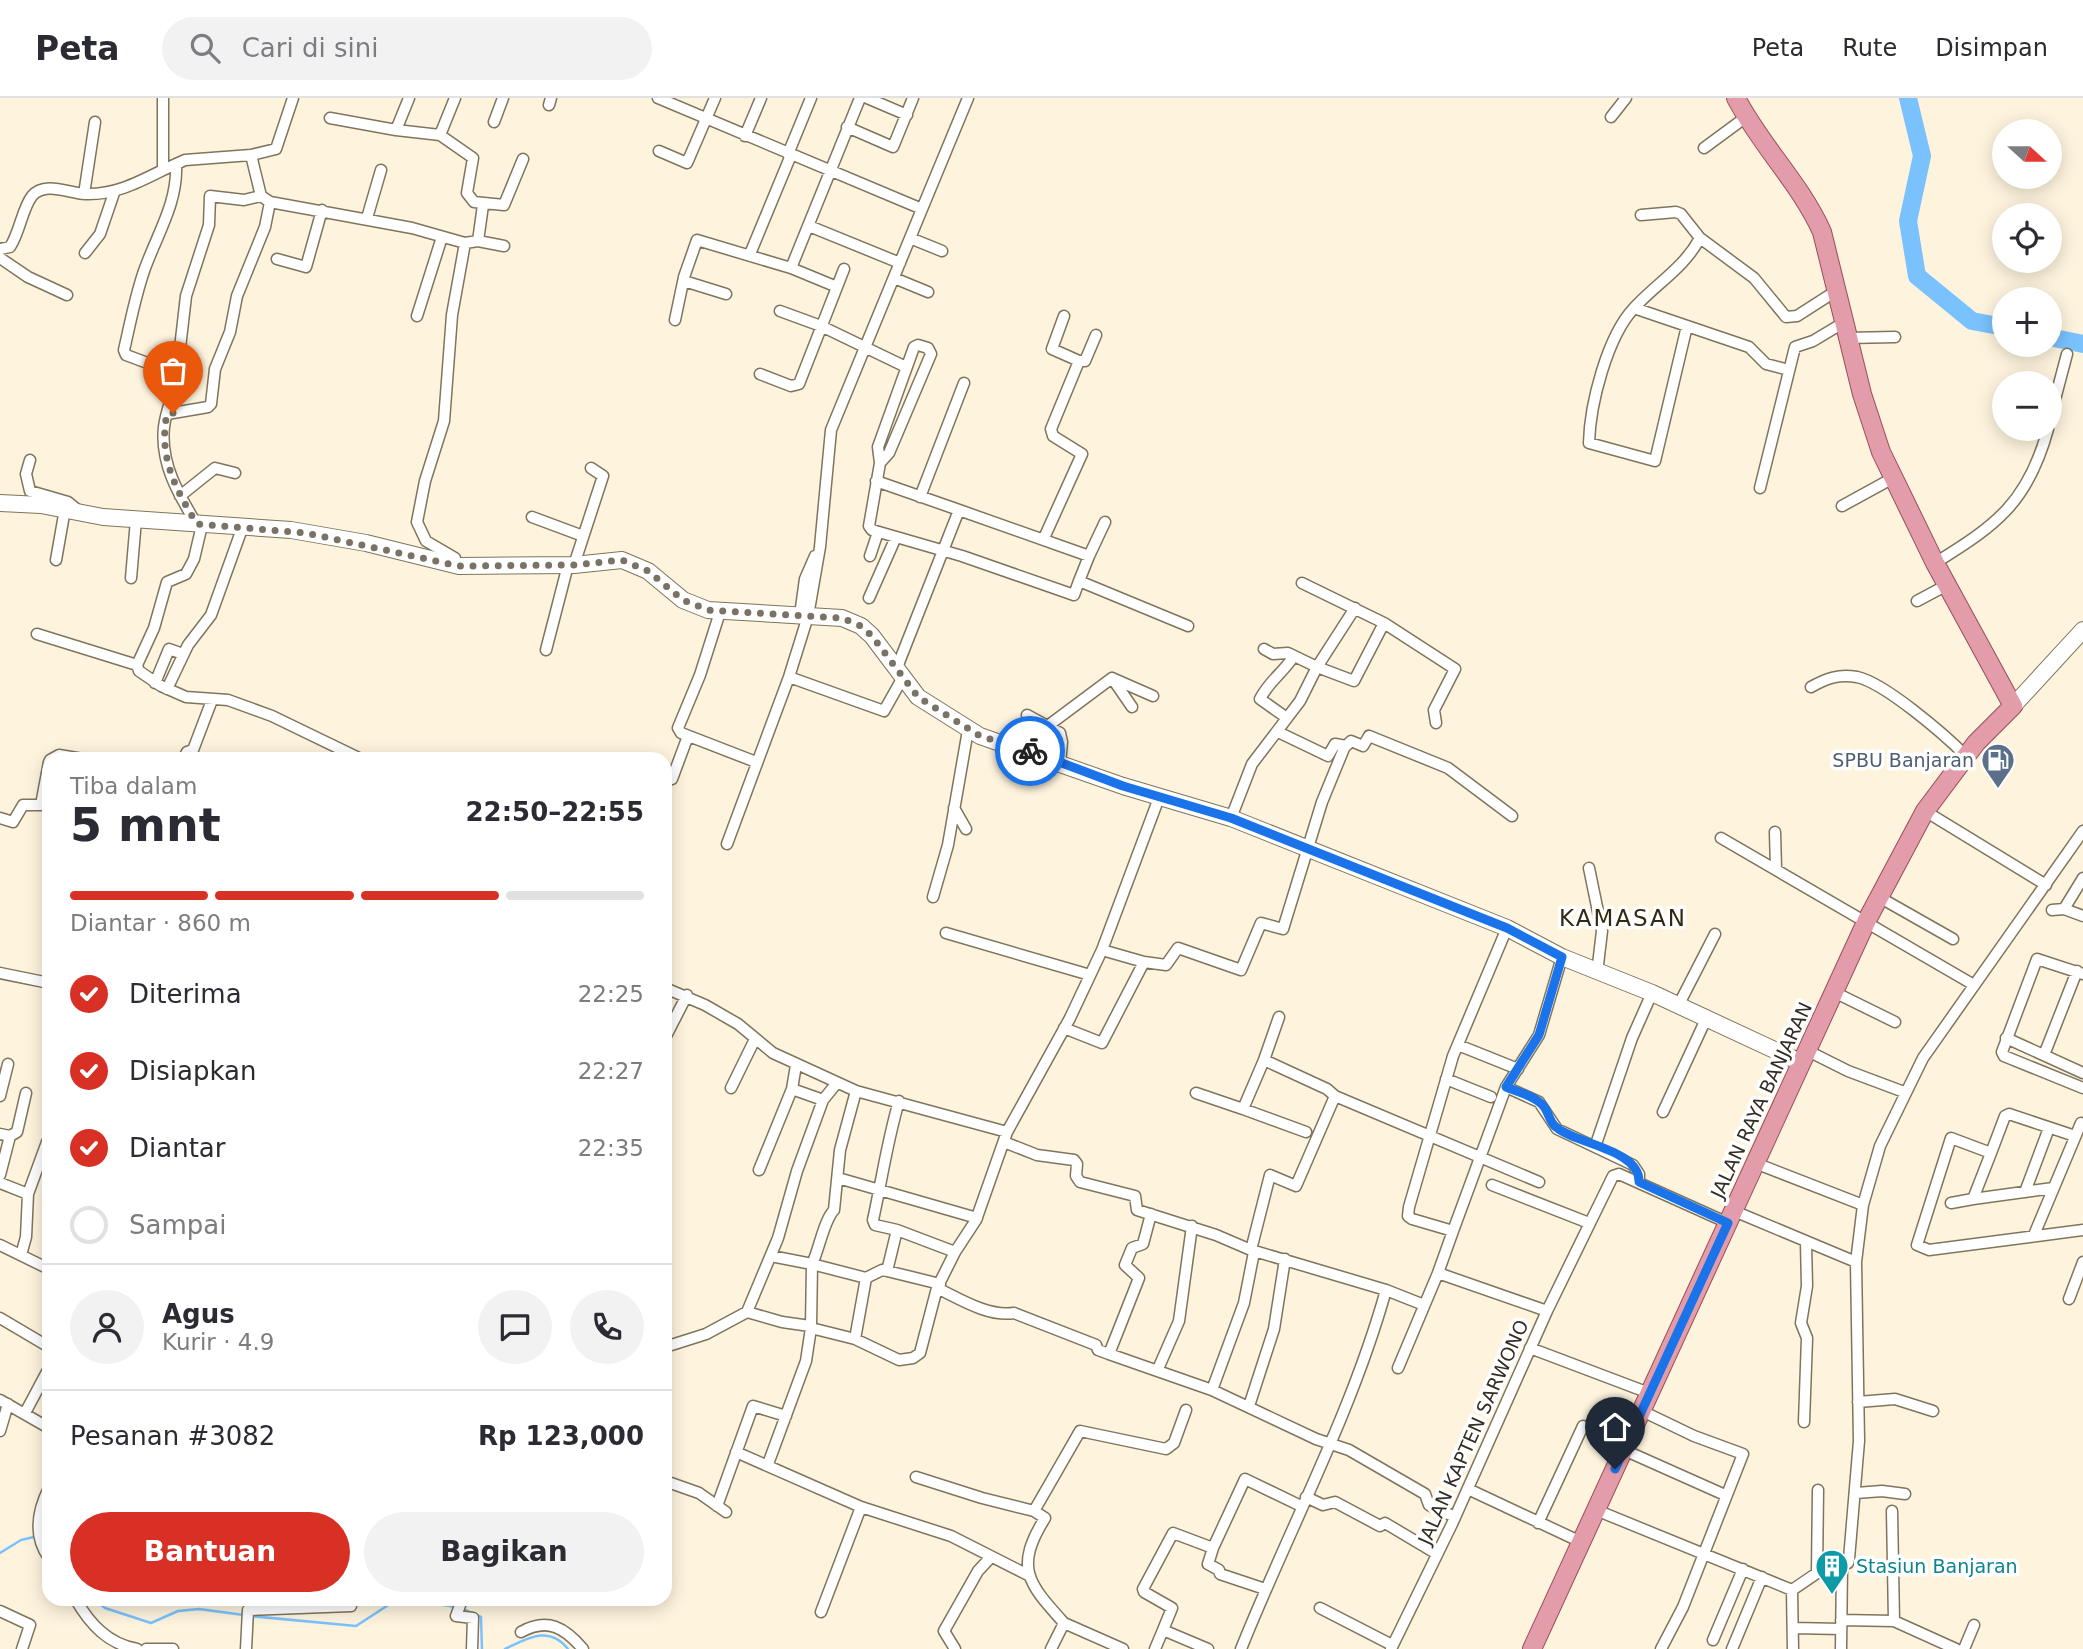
<!DOCTYPE html>
<html lang="id">
<head>
<meta charset="utf-8">
<style>
  body { margin:0; font-family:"DejaVu Sans",sans-serif; background:#f2f2f3; color:#2b2b33; height:100vh; display:flex; flex-direction:column; font-size:26px; white-space:nowrap }
  * { box-sizing:border-box; margin:0 }
  p { font-size:23px; color:#7c7c81 }
  .icon { flex:none; width:38px; height:38px; fill:none; stroke:currentColor; stroke-width:2; stroke-linecap:round; stroke-linejoin:round }
  .map { position:relative; flex:1; overflow:hidden }
  .details { position:absolute; left:42px; top:654px; width:630px; height:854px; display:flex; flex-direction:column; background:#fff; border-radius:21px; box-shadow:0 4px 18px #0003 }
  .details>* { flex:none }
  .needle { width:46px; rotate:111deg }
  .tools { position:absolute; left:1992px; top:21px; display:grid; gap:14px }
  .tools a { display:grid; place-items:center; width:70px; height:70px; border-radius:50%; background:#fff; box-shadow:0 4px 18px #0003; font-size:35px }
  .pin { position:absolute; display:grid; place-items:center; width:60px; height:60px; color:#fff; margin:-72px -30px; border-radius:50% 50% 50% 0; rotate:-45deg; box-shadow:0 0 7px #0007 }
  .pin .icon { rotate:45deg }
  .courier { position:absolute; display:grid; place-items:center; width:70px; height:70px; margin:-35px; border:5px solid #1a73e8; border-radius:50%; background:#fff; color:#222; box-shadow:0 2px 9px #0007 }
  .headline em { font-style:normal; font-weight:700 }
  .headline div { display:flex; flex-direction:column-reverse }
  .headline { display:flex; align-items:center; justify-content:space-between; height:119px; padding:0 28px }
  h1 { font-size:46px; font-weight:700; line-height:52px }
  .bar { display:grid; grid-template-columns:repeat(4,1fr); gap:10px 7px; align-content:center; height:84px; padding:0 28px }
  .bar i { height:9px; border-radius:5px; background:#e1e1e2 }
  .bar .active { background:#d93025 }
  .bar p { grid-column:span 4 }
  .line { display:flex; align-items:center; gap:18px; padding:0 28px; border-top:2px solid #e1e1e2 }
  .line div { flex:1 }
  .round { display:grid; place-items:center; flex:none; width:74px; height:74px; border-radius:37px; background:#f2f2f3 }
  ol { padding:0 28px; list-style:none }
  li { display:flex; align-items:center; gap:21px; height:77px }
  li p { margin-inline-start:auto }
  li .icon { padding:7px; border-radius:50%; background:#d93025; color:#fff; stroke-width:4 }
  li:last-child { color:#7c7c81 }
  li i { width:38px; height:38px; border:4px solid #e1e1e2; border-radius:50% }
  .cta { display:flex; gap:14px; margin-top:auto; padding:14px 28px }
  .cta a { flex:1; height:80px; border-radius:42px; background:#d93025; color:#fff; font-size:28px; font-weight:700; line-height:80px; text-align:center }
  .cta a+a { background:#f2f2f3; color:#2b2b33 }
  header { display:flex; align-items:center; gap:42px; box-sizing:border-box; height:98px; padding:0 35px; background:#fff; border-bottom:2px solid #e1e1e2 }
  header strong { font-size:33px }
  nav { display:flex; gap:38px; margin-inline-start:auto; font-size:24px }
  .search { width:490px; height:63px; background:#f2f2f3; display:flex; align-items:center; gap:18px; box-sizing:border-box; padding:0 24px; border-radius:38px; color:#7c7c81; font-size:26px }
  .map>svg:first-child { display:block }
</style>
</head>
<body>
<header>
<strong>Peta</strong>
<div class="search"><svg class="icon" aria-label="search" viewBox="0 0 24 24"><circle cx="10" cy="10" r="6"/><path d="M15 15l6 6"/></svg>Cari di sini</div>
<nav><a>Peta</a><a>Rute</a><a>Disimpan</a></nav>
</header>
<div class="map">
<svg width="2083" height="1551" viewBox="0 0 2083 1551">
  <rect width="100%" height="100%" fill="#fef4de"/>
  <g fill="none" stroke-linecap="round" stroke-linejoin="round">
    <path stroke="#7ac2fe" stroke-width="2.5" d="M0,1455l21,-13 17,-4
      M95,1502l10,8 46,15 27,-12 21,-2 45,6
      M411,1502l45,7
      M463,1511l18,8 1,32
      M250,1518l106,10 40,-26
      M505,1551c23,-11 44,-24 63,0"/>
    <path stroke="#7ac2fe" stroke-width="18" d="M1908,0l14,58 -14,65 9,55 55,45 32,6
      M2049,239l34,7"/>
    <defs>
      <path id="street" d="M163,0v72l22,-10 66,-5 10,41 9,6 142,26 53,15 13,-2 5,-36
        M409,0l-13,32 44,5 33,23 -6,35 7,9 30,3 19,-46
        M658,0l264,111 -91,221 -11,117 -12,69 -19,61 -62,167
        M867,0l40,17
        M549,7l2,-7
        M1611,19l15,-19
        M330,20l66,12
        M494,24l9,-24
        M847,29l46,20 20,-49
        M440,37l15,-37
        M745,38l16,-38
        M1704,50l42,-31
        M659,53l28,12 28,-65
        M788,56l23,-56
        M251,57l25,-6 17,-51
        M176,66c2,39 -19,70 -32,107 -9,26 -14,53 -20,79l2,5 51,19c-2,18 -11,35 -13,53 -4,37 15,68 33,98
        M84,96l11,-72
        M922,111l46,-111
        M1641,117l35,-3 5,2 19,24 54,40 32,39 11,-1 39,-25
        M367,120l14,-48
        M809,128l91,37
        M910,140l32,13
        M478,143l26,5
        M0,151l10,-2c10,-15 12,-38 22,-51 13,-15 36,-3 53,-2 29,1 52,-11 78,-24
        M85,155l15,-19 14,-41
        M750,156l41,-99
        M0,160l28,19 39,18
        M277,161l29,8 16,-57
        M894,180l34,14
        M684,183l42,13
        M837,189l7,-18
        M1634,210l115,39 17,17 23,6
        M780,213l41,15 85,41
        M417,218l25,-79
        M1064,218l-12,33 27,12
        M675,222l9,-43 13,-37 94,28 69,-170
        M1687,228l-32,135 -66,-18c1,-39 18,-106 45,-135 23,-25 50,-40 66,-70
        M1847,240l48,-1
        M177,276l9,-78 23,-71 1,-29 34,4 17,-4
        M760,276l31,12 8,-2 38,-97 -46,-19
        M167,316l41,-7 3,-3 4,-35 15,-37 7,-36 28,-69 5,-25
        M2049,324l18,-68
        M30,362l-4,14 4,17 38,11 11,9
        M880,365l-2,-16 36,-100 4,-2 10,3 3,6 -42,99 -9,10 -11,63 3,4 90,26 112,39 5,-14
        M876,383l83,29
        M1760,390l35,-141 18,-6 30,-18
        M180,398l35,-28 20,5
        M920,399l44,-114
        M1842,408l51,-28
        M532,419l51,19
        M202,427l-8,34 -8,15 -19,8 -13,46 -17,37 2,6 22,15 25,11 42,3 44,16 91,44
        M1044,440l38,-84 -29,-18 -2,-7 28,-68h6l11,-26
        M870,458l8,-24
        M1089,458l-10,25 109,45
        M455,460l-29,-17 -9,-19 8,-41 19,-60 8,-106 13,-72
        M56,462l9,-51
        M1935,465c62,-38 93,-61 113,-134
        M574,467l29,-89 -12,-8
        M131,480l5,-58
        M1302,485l82,40 71,46 -21,41 2,13
        M869,500l27,-61
        M1917,503l30,-16
        M720,514l-20,63 -22,53 3,5 75,29
        M800,517l5,-36 10,-23
        M37,536l100,31
        M1264,551l9,5 15,-1 29,14 38,-59
        M546,552l22,-85
        M896,572l63,-160 130,46 16,-34
        M789,579l95,34 18,-32
        M1112,580l20,29
        M155,585l14,-34 14,5
        M1811,589c16,-9 28,-13 46,-10 28,6 88,58 109,79
        M167,591l21,-44 23,-30 32,-89
        M1027,617l33,18 2,9 -2,21
        M1287,620l-27,-19c9,-18 22,-25 34,-43
        M1049,627l63,-47 41,18
        M1278,634l50,24 7,-12 11,2 5,-5 12,5 6,-10 79,32 64,48
        M50,662l9,-5 30,5
        M183,662l4,-8 6,-2 19,-50
        M665,683l7,-2 16,-43
        M954,710l12,21
        M1925,713l121,74
        M0,720l13,4 10,-17h18l8,-43
        M1231,720l21,-54 48,-63 17,-34 37,14 30,-58
        M1775,734l1,37
        M1721,740l253,147
        M1589,770l13,63 -5,42
        M933,799l15,-52 20,-115
        M1879,799l74,42
        M2064,811l19,7
        M2052,812l12,-1 19,-31
        M946,835l144,42
        M1102,852l42,12
        M0,875l49,10
        M2083,876l-46,-15 -35,93 2,4 79,32
        M665,890l40,17 33,19 35,29 83,38
        M1834,894l61,30
        M1678,908l37,-72
        M1279,919l-15,43 63,29 8,7
        M1064,930l38,15 42,-81 22,3 12,-17 63,22 20,-47 22,6 39,-127 23,-56
        M665,940l22,-43
        M2006,940l77,35
        M1458,947l60,24
        M1806,952l42,21 56,21
        M2044,957l33,-84
        M1446,981l45,18
        M1506,989l33,15 18,27 76,36 6,9v8
        M731,990l24,-49
        M792,991l31,11 13,-16
        M1196,995l47,16 21,-49
        M0,998l8,-32
        M899,1003c-12,41 -17,78 -26,119l2,5 22,5 -10,41 -5,-1 -16,8 -54,-14c7,-14 12,-44 22,-54l6,-60 16,-59 151,41 63,-114 32,-68 58,-155
        M1243,1011l63,23
        M1663,1014l43,-93
        M0,1036l10,2 -10,39
        M10,1038l7,-4 9,-39
        M2075,1038l-66,-22 -4,2 -14,37 -40,-15 -34,107 12,5 154,-20
        M1004,1044l33,13 37,5 3,4 -1,12 4,6 55,14 2,14 79,25 35,15
        M1596,1046l36,-106 20,-45
        M1991,1055l-18,46 80,-11
        M1755,1065l108,42
        M759,1072l33,-81 4,-24
        M838,1080l139,40
        M0,1085l28,11 19,-52
        M1492,1087l97,38
        M2025,1094l24,-64
        M1951,1105l22,-4
        M1734,1113l122,51
        M897,1132l58,22
        M1453,1133l53,-144 33,-52 23,-78
        M2034,1137l47,-112
        M0,1147l49,24
        M21,1157l5,-18 2,-43
        M771,1158l41,8 -1,64 44,11 44,21 14,-2 7,-5 17,-65 18,-36 21,-32 31,-88
        M887,1173l53,13
        M1438,1175l15,-42 -41,-12 -4,-3 1,-9 44,-151 54,-128
        M937,1190c23,11 51,29 77,25l82,32 2,5 11,4 30,-76 -14,-13 7,-17 11,-4 8,-30
        M1386,1192l-135,-40 19,-75 26,11 39,-90 204,86
        M2069,1201l14,-37
        M747,1214l35,10 28,4
        M0,1220l49,29
        M855,1241l11,-61
        M665,1249l41,-13 41,-22 31,-74 19,-67 26,-71
        M1530,1250l119,45
        M1109,1256l103,36 104,49 33,11 76,44 4,11 26,12
        M1398,1270l40,-95 109,38
        M1158,1271l21,-48 13,-95
        M1212,1292l32,-87 10,-51
        M0,1302l49,28
        M1858,1304l37,-3 38,12
        M1249,1308l25,-77 11,-70
        M1642,1313l52,25 49,18 -60,153 -22,42
        M25,1315l24,-45
        M1804,1324l3,-84 -6,-15 6,-37 -1,-43
        M0,1333l8,-27
        M1624,1352l101,45
        M736,1354l125,55 90,29 77,39
        M768,1366l38,-103 5,-33
        M916,1379l66,21 52,13 11,7c-31,50 -17,65 19,105
        M665,1383l34,12 27,19
        M49,1390c-12,24 -16,48 0,70
        M1468,1391l113,53
        M1856,1395l26,-2 23,3
        M1306,1399l17,8 12,-3 45,24 5,-3 52,31
        M717,1408l36,-100 33,10
        M1596,1412l196,80 1,59
        M1034,1413l46,-80 86,18 8,-6 12,-33
        M1892,1413l2,110
        M1538,1425l45,-97 43,19
        M1213,1450l32,-69 56,27
        M1817,1475l1,-83
        M1792,1492l25,-17 31,-10 1,-4 10,-118 -3,-179 7,-57 17,-59 43,-88 160,-227
        M76,1502c14,24 32,44 61,49
        M462,1502l-6,16 17,2 -1,31
        M1320,1510l72,37
        M0,1513l30,14 -8,24
        M821,1514l40,-105
        M1841,1522l53,1 62,28
        M1793,1530l48,1
        M1163,1532l9,-22 -28,-16 -1,-3 30,-56 40,15 -5,16 11,6 1,4 45,15
        M521,1534c27,-15 44,-4 62,17
        M1713,1542l30,-71
        M146,1551h27
        M246,1551l2,-39 103,-4
        M955,1551l-11,-18 34,-60 13,-14
        M1051,1551l13,-26 59,26
        M1155,1551l8,-19 45,19
        M1241,1551c48,-120 110,-234 145,-359l38,15
        M1391,1551l61,-125 95,-213 66,-135 6,-2 109,49
        M1732,1551l30,-72
        M1841,1551l1,-84
        M1964,1551l10,-24"/>
      <path id="secondary" d="M0,405l41,2 62,12 188,13 75,13 93,23 115,-1 48,-5 26,11 35,29 25,10 134,8 19,8 11,10 46,61 62,39 143,50 108,32 276,110 55,29 90,36 148,69
        M2013,608l70,-76"/>
      <path id="primary" d="M1532,1551l335,-729 58,-109 51,-68 37,-37 -78,-143 -54,-111 -19,-58 -40,-162c-22,-49 -61,-86 -86,-134"/>
    </defs>
    <use href="#street" stroke="#7f745c" stroke-width="13"/>
    <use href="#secondary" stroke="#7f745c" stroke-width="18"/>
    <use href="#primary" stroke="#9a4c56" stroke-width="20"/>
    <use href="#street" stroke="#fff" stroke-width="10"/>
    <use href="#secondary" stroke="#fff" stroke-width="16"/>
    <use href="#primary" stroke="#e39daa" stroke-width="18"/>
  </g>
  <g fill="none" stroke-linecap="round" stroke-linejoin="round">
    <path stroke="#7a7365" stroke-width="7" stroke-dasharray="0 12.6" d="M173,315l-6,1c-9,43 9,76 30,110l109,9 153,33 115,-1 48,-5 26,11 35,29 25,10 134,8 19,8 11,10 46,61 62,39 50,15"/>
    <path stroke="#1a73e8" stroke-width="9" d="M1030,653l93,35 108,32 276,110 55,29 -23,78 -33,52c12,5 32,10 39,21 4,6 5,15 11,19 19,17 84,22 83,55l89,41 -113,246"/>
  </g>
  <defs>
    <symbol id="fuel-pin" viewBox="-11 -11 22 30"><path d="M0 17L-7.5 6A9.5 9.5 0 1 1 7.5 6Z" fill="#5c6f8a" stroke="#fff"/><path d="M-5.5-6h7V0h2V4h1.3V-2.5L3-4.5l.8-.8L6-3V5H2.5V1h-1V6h-7ZM-4.2-4.7v3.2H.2V-4.7Z" fill="#fff"/></symbol>
    <symbol id="building-pin" viewBox="-11 -11 22 30"><path d="M0 17L-7.5 6A9.5 9.5 0 1 1 7.5 6Z" fill="#0f9aa8" stroke="#fff"/><path d="M-4-6H4V6H1V3H-1V6H-4ZM-2.5-4.3h1.7v1.8h-1.7ZM.8-4.3h1.7v1.8H.8ZM-2.5-1h1.7V.8h-1.7ZM.8-1h1.7V.8H.8Z" fill="#fff"/></symbol>
  </defs>
  <g fill-rule="evenodd">
    <use href="#fuel-pin" x="1979" y="643" width="38" height="52"/>
    <use href="#building-pin" x="1813" y="1449" width="38" height="52"/>
  </g>
  <g text-anchor="middle" stroke-width="7" stroke-linejoin="round" paint-order="stroke">
    <g font-size="19" fill="#4e5e75" stroke="#fff" text-anchor="end">
      <text x="1974" y="669">SPBU Banjaran</text>
    </g>
    <g font-size="19" fill="#332e24" stroke="#fff">
      <text transform="translate(1761 1002) rotate(-65)" y="7">JALAN RAYA BANJARAN</text>
      <text transform="translate(1473 1334) rotate(-66)" y="7">JALAN KAPTEN SARWONO</text>
    </g>
    <g font-size="19" fill="#0d838f" stroke="#fff" text-anchor="start">
      <text x="1856" y="1475">Stasiun Banjaran</text>
    </g>
    <g font-size="23" letter-spacing="2" fill="#332913" stroke="#fff">
      <text x="1623" y="828">KAMASAN</text>
    </g>
  </g>
</svg>
<div class="tools">
<a><svg class="needle" viewBox="-14 -14 28 28"><path d="M0-13l5 13h-10z" fill="#e53935"/><path d="M0 13l5-13h-10z" fill="#7c7c81"/></svg></a>
<a><svg class="icon" aria-label="locate" viewBox="0 0 24 24"><circle cx="12" cy="12" r="6"/><path d="M12 2v4M12 18v4M2 12h4M18 12h4"/></svg></a>
<a>+</a>
<a>−</a>
</div>
<div class="pin" style="left:173px;top:315px;background:#ea580c"><svg class="icon" aria-label="bag" viewBox="0 0 24 24"><path d="M5 8h14l-1 12H6zM9 8a3 3 0 0 1 6 0"/></svg></div>
<div class="pin" style="left:1615px;top:1371px;background:#1f2937"><svg class="icon" aria-label="home" viewBox="0 0 24 24"><path d="M3 11l9-7 9 7M6 9v11h12V9"/></svg></div>
<div class="courier" style="left:1030px;top:653px"><svg class="icon" aria-label="bike" viewBox="0 0 24 24"><circle cx="6" cy="16" r="4"/><circle cx="18" cy="16" r="4"/><path d="M6 16l4-8h5l3 8M10 8l3 8H6M13 5h3"/></svg></div>
<section class="details">
<div class="headline"><div><h1>5 mnt</h1><p>Tiba dalam</p></div><em>22:50–22:55</em></div>
<div class="bar"><i class="active"></i><i class="active"></i><i class="active"></i><i></i><p>Diantar · 860 m</p></div>
<ol>
<li><svg class="icon" aria-label="check" viewBox="0 0 24 24"><path d="M5 12l5 5 9-10"/></svg>Diterima<p>22:25</p></li>
<li><svg class="icon" aria-label="check" viewBox="0 0 24 24"><path d="M5 12l5 5 9-10"/></svg>Disiapkan<p>22:27</p></li>
<li><svg class="icon" aria-label="check" viewBox="0 0 24 24"><path d="M5 12l5 5 9-10"/></svg>Diantar<p>22:35</p></li>
<li><i></i>Sampai</li>
</ol>
<div class="line" style="height:126px"><a class="round"><svg class="icon" aria-label="person" viewBox="0 0 24 24"><circle cx="12" cy="8" r="4"/><path d="M4 21q1-7 8-7t8 7"/></svg></a><div><b>Agus</b><p>Kurir · 4.9</p></div><a class="round"><svg class="icon" aria-label="chat" viewBox="0 0 24 24"><path d="M4 5h16v11H9l-5 4z"/></svg></a><a class="round"><svg class="icon" aria-label="phone" viewBox="0 0 24 24"><path d="M5 4h4l2 5-3 2q2 4 5 5l2-3 5 2v4C11 20 4 13 5 4z"/></svg></a></div>
<div class="line" style="height:91px"><div>Pesanan #3082</div><b>Rp 123,000</b></div>
<div class="cta"><a>Bantuan</a><a>Bagikan</a></div>
</section>
</div>
</body>
</html>
